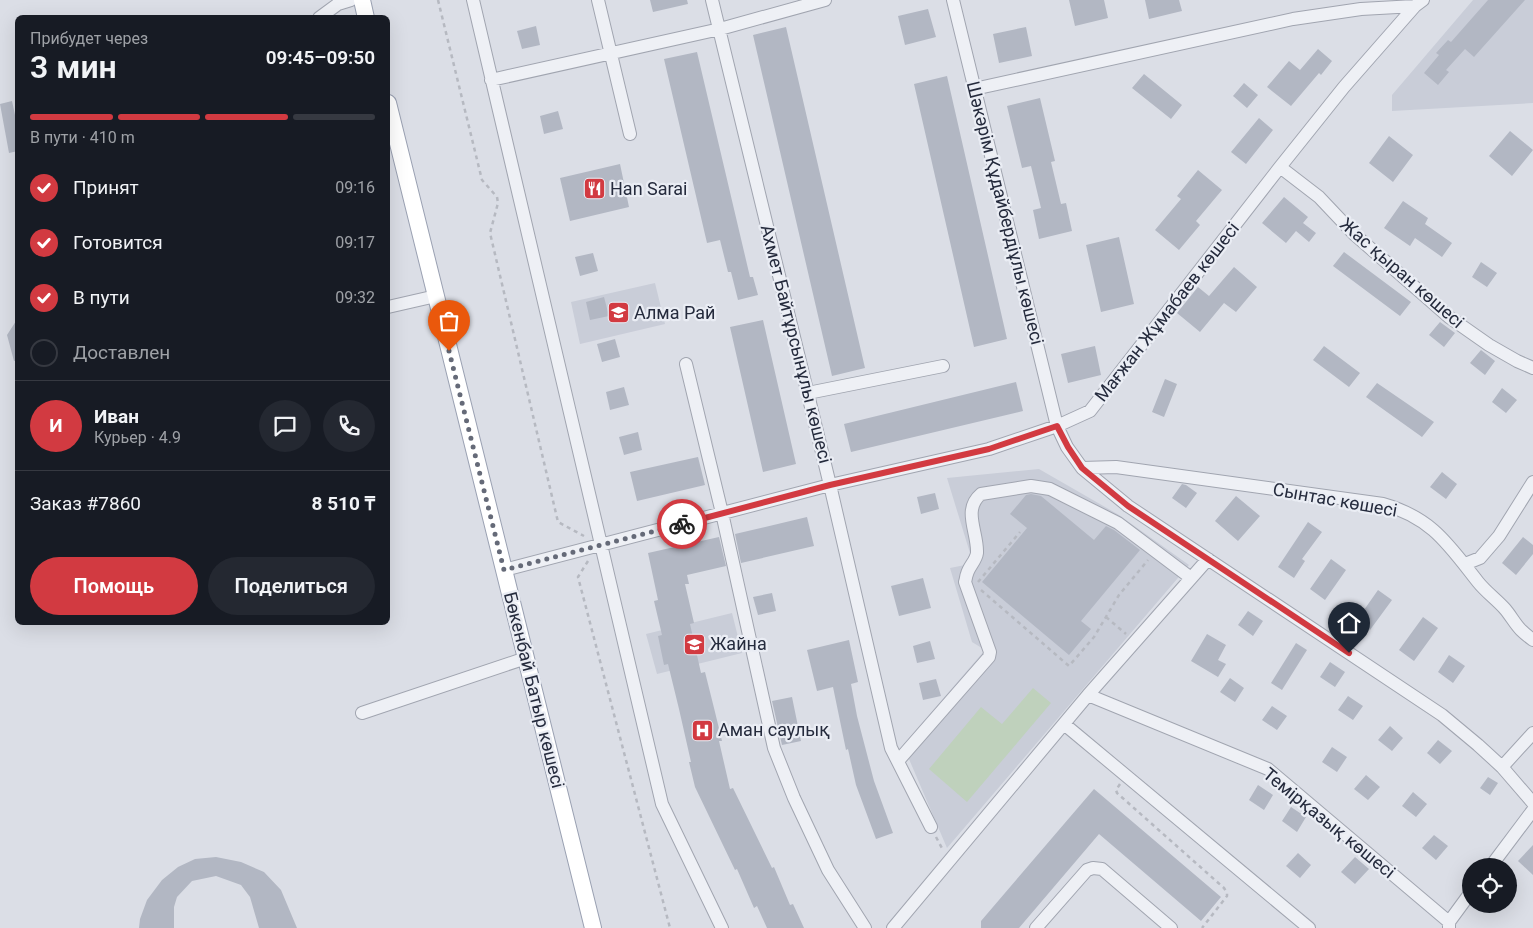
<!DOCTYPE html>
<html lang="ru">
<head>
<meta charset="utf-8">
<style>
  body { margin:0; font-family:Roboto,sans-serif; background:#242831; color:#f1f3f6; height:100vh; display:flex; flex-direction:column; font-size:19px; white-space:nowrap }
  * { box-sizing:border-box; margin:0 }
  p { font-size:16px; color:#9ea1a6 }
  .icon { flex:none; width:28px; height:28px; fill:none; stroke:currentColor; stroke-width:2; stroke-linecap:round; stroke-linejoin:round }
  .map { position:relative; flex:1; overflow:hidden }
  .details { position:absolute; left:15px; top:15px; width:375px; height:610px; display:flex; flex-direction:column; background:#171b24; border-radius:8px; box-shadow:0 5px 20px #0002 }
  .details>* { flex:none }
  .tools { position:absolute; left:1462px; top:858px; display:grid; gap:10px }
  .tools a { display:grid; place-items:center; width:55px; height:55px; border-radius:50%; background:#171b24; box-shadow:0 5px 20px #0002; font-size:25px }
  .pin { position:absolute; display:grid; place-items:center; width:42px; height:42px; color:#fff; margin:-51px -21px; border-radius:50% 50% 50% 0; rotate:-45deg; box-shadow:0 0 5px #0007 }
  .pin .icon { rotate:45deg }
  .courier { position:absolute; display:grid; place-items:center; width:50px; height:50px; margin:-25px; border:4px solid #d23a41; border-radius:50%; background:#fff; color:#222; box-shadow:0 1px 6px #0007 }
  .head em { font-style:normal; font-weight:600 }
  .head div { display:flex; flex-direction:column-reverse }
  .head { display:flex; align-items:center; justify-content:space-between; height:85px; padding:0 15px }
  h1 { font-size:32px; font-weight:600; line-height:38px }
  .bar { display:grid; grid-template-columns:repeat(4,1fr); gap:8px 5px; align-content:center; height:60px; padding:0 15px }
  .bar i { height:6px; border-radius:4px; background:#363941 }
  .bar .selected { background:#d23a41 }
  .bar p { grid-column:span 4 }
  .line { display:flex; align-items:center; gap:12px; padding:0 15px; border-top:1px solid #363941 }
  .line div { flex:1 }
  .round { display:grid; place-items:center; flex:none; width:52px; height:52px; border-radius:26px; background:#242831 }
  ol { padding:0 15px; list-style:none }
  li { display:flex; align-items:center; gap:15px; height:55px }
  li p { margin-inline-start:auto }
  li .icon { padding:5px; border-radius:50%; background:#d23a41; color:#fff; stroke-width:4 }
  li:last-child { color:#9ea1a6 }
  li i { width:28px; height:28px; border:2px solid #363941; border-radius:50% }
  .cta { display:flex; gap:10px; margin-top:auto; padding:10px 15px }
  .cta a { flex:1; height:58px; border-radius:30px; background:#d23a41; color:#fff; font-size:20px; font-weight:600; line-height:58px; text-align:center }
  .cta a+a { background:#242831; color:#f1f3f6 }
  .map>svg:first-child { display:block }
</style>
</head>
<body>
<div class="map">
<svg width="1533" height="928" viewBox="0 0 1533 928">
  <rect width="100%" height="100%" fill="#dbdee6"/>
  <path fill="#c9cdd8" d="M1473,0h60v103l-141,8v-16z
    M655,283l10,41 -85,20 -9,-42z
    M1039,469l80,46 70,50 -242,283 -44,-103 82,-95 -13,-8 -22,-74 15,-3 5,-12 -23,-75z
    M732,613l10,40 -85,21 -11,-40z"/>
  <path fill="#bfd1bc" d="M1033,688l18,15 -84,99 -38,-33 52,-62 21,17z"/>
  <path fill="#b2b7c3" d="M650,0h37l1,4 -35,8z
    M1069,0h35l4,18 -33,8z
    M1145,0h34l3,11 -33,8z
    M1488,0h37l-51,57 -9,-8 -19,21 3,2 -11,13 -14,-12 15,-18 -3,-2 12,-13 3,2z
    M928,9l8,28 -31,8 -7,-29z
    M536,26l4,19 -18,4 -5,-18z
    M786,27l79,341 -33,8 -79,-341z
    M1026,27l6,29 -33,7 -6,-29z
    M1318,49l14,12 -11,14 -2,-2 -28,33 -24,-19 22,-26 11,9z
    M697,52l53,225h3l5,18 -20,5 -7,-28h-3l-8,-32 -13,3 -43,-184z
    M1144,74l38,31 -11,14 -39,-31z
    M947,76l60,263 -33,8 -60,-263z
    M1244,83l14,12 -11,13 -14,-12z
    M1040,98l15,63 -4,1 10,42 5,-1 6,28 -33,8 -6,-29 8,-2 -10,-42 -9,2 -15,-62z
    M12,101l6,28v22l-9,2 -9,-49z
    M558,111l5,18 -19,5 -4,-18z
    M1259,118l14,12 -27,34 -15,-12z
    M1510,131l23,19 -21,26 -23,-20z
    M1389,136l24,19 -20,27 -24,-19z
    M620,164l9,43 -59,14 -10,-43z
    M1198,170l24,20 -26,31 4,4 -21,25 -24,-20 26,-31 -4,-3z
    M1284,197l24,20 -5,6 13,10 -7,9 -13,-11 -10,12 -24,-20z
    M1403,201l25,17 -3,6 27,19 -10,14 -27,-19 -5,8 -26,-18z
    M1119,237l15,67 -33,8 -15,-67z
    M1344,252l67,50 -11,14 -67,-50z
    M593,253l5,18 -18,5 -5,-19z
    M1481,262l16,11 -10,14 -15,-10z
    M1234,267l23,20 -21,25 -12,-9 -24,29 -23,-19 21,-26 11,9z
    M604,297l5,19 -19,4 -4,-18z
    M18,318v42l-4,1 -7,-26z
    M763,320l33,144 -33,8 -33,-145z
    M1440,322l15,11 -11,14 -15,-12z
    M615,339l5,18 -18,5 -5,-18z
    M1095,346l6,29 -33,8 -7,-29z
    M1324,346l36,27 -11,14 -36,-27z
    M1481,350l14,11 -10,14 -15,-12z
    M1165,379l12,5 -13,33 -12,-5z
    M1016,382l7,29 -172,41 -7,-28z
    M1377,383l57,39 -12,15 -56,-40z
    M624,387l5,18 -19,5 -4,-18z
    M1502,388l15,12 -11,13 -14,-11z
    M638,432l4,18 -18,5 -5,-18z
    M698,457l7,28 -68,16 -7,-29z
    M1442,472l15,12 -11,15 -16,-12z
    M1182,484l4,1 11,8 -11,15 -14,-10z
    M935,493l4,16 -18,5 -4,-17z
    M1031,494l10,2 53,44 12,-14 8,4 26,20 -59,71 10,8 -22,26 -87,-73 45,-54 -17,-14 16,-19z
    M1236,496l24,20 -22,25 -23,-20z
    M807,517l7,29 -73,17 -6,-29z
    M1308,522l14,10 -20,27 3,2 -11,17 -16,-11z
    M719,537l7,29 -39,9 2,9h-4l9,39 -4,1 11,49 4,-1 10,40 7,29h-3l11,48 3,-1 39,80 2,-1 16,38 3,-1 11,24h-37l-10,-22 -3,2 -17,-39 -2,1 -40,-83 -6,-25h2l-12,-53 -11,-45 -4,1 -6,-29 4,-1 -8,-34 4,-1 -10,-47z
    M1523,537l10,8v9l-17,21 -14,-12z
    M1331,559l15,11 -21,30 -15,-11z
    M923,578l8,30 -32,8 -8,-30z
    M1378,590l14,10 -22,30 -13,-10z
    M772,593l4,18 -18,4 -5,-18z
    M1248,611l15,10 -10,15 -15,-11z
    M1423,617l15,11 -24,33 -15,-11z
    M1207,634l19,11 -8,15 8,4 -8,13 -27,-16z
    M849,640l9,42 -7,2 6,32 17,65 19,52 -17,6 -20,-54 -8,-36 -2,1 -13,-63 -16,4 -10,-41z
    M930,641l5,18 -18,4 -4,-17z
    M1296,643l11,7 -25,40 -11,-7z
    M1449,655l16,11 -12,17 -15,-11z
    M1330,662l15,10 -10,15 -15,-10z
    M1230,678l14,10 -9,14 -15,-10z
    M936,679l5,17 -18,4 -4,-17z
    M1348,696l15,10 -10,14 -15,-10z
    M792,697l9,44 -19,4 -10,-44z
    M1272,706l15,10 -10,14 -15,-10z
    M1390,726l13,12 -11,13 -14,-11z
    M1438,740l14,11 -12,13 -13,-11z
    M1332,747l15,10 -10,15 -15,-10z
    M1366,775l14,12 -12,13 -14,-11z
    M1488,777l10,6 -8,12 -10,-7z
    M1258,785l15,10 -9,15 -15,-10z
    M1094,789l127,108 -20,24 -102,-87 -80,94h-38v-7z
    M1413,792l14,12 -11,13 -14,-11z
    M1291,807l15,10 -9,15 -15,-11z
    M1434,835l14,11 -12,14 -14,-12z
    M1533,845v30l-15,-14z
    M1298,853l13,12 -11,13 -14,-12z
    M216,857l25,5 23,10 17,18 16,38h-38l-9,-31 -9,-12 -25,-9 -24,5 -15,16 -3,10v21h-35l1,-9 7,-19 15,-20 16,-13 17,-8z
    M1355,857l14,12 -14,15 -14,-12z"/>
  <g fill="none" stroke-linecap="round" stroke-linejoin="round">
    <defs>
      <path id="minor" d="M473,0l189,804 60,124
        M598,0l32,134
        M712,0l118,485 61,263 40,79
        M953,0l104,426 10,21 15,21 46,38 314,209 36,30 24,22 31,36
        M319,18l19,-14 13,-4
        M491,80l229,-51 105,-29
        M974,89l319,-70 68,-10 54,-3
        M1280,167l39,30 35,37 95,83 40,28 28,16 16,7
        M388,307l48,-11
        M686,364l36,149 52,235 20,50 34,72 37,58
        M808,393l135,-27
        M1082,468l34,-1 267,37c49,14 65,40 95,78 8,10 19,18 27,27 6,7 10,15 16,21 4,4 8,7 12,10
        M1465,564l15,-6 19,-22 34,-54
        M504,570l326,-85 159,-36 68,-23 33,-15 190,-244 64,-80 71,-81 8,-6
        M1088,695l180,74 181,153
        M362,713l164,-55
        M1064,724l245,204
        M898,761l91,-104 1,-5 -25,-70c1,-3 1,-6 2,-8 2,-8 9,-13 10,-21 1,-21 -15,-43 4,-59l50,-8 19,3 68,34 73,55
        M1502,767l31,-34
        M1491,866l42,-56
        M893,928l195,-233 120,-136
        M1036,928l51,-58 6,-2 9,1 69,59
        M1449,928v-6l22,-30"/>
      <path id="major" d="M362,0l4,18
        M388,103l205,825"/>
    </defs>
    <use href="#minor" stroke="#a1a5b0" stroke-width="14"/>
    <use href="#major" stroke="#9aa1b2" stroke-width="18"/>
    <path stroke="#b6b9c1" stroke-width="2.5" stroke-dasharray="4 4" stroke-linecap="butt" d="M438,0l44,180 15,17 1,6 -8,30 68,289 26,14
      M588,561l-10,16 92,351
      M978,582l42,-50
      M981,590l88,76 25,-29 25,-42 29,-35
      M1106,617l20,17
      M1120,784l-4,6 1,3 107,95 3,5v3l-25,32
      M936,837l7,13"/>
    <use href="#minor" stroke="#eef0f5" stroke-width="12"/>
    <use href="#major" stroke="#fff" stroke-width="16"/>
  </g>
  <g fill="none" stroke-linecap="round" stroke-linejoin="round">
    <path stroke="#656a78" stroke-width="5" stroke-dasharray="0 9" d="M449,351l55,219 178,-46"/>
    <path stroke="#d23a41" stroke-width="6" d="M682,524l148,-39 159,-36 68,-23 11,21 14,21 46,38 221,147"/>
  </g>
  <defs>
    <symbol id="restaurant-square" viewBox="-11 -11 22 22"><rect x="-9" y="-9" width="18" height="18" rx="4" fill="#d23a41" stroke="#eaedf4"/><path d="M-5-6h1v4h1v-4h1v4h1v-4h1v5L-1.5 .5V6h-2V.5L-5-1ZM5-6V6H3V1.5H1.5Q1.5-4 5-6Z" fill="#fff"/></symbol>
    <symbol id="school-square" viewBox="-11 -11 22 22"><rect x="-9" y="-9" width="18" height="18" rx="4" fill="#d23a41" stroke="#eaedf4"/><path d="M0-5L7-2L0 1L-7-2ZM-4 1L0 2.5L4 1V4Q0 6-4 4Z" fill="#fff"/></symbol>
    <symbol id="hospital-square" viewBox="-11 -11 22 22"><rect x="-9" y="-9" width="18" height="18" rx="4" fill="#d23a41" stroke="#eaedf4"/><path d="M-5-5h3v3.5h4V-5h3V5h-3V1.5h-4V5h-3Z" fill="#fff"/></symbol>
  </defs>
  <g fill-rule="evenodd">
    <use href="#restaurant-square" x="582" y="176" width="25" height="25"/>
    <use href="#school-square" x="606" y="300" width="25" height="25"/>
    <use href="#school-square" x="682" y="632" width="25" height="25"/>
    <use href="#hospital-square" x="690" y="718" width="25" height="25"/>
  </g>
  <g text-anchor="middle" stroke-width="4.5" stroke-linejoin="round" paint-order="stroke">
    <g font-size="18" fill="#252b3d" stroke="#eaedf4" text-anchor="start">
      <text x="610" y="195">Han Sarai</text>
      <text x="634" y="319">Алма Рай</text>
      <text x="710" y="650">Жайна</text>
      <text x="718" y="736">Аман саулық</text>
    </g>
    <g font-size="18" fill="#252b3d" stroke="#eaedf4">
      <text transform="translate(1005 213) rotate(76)" y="6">Шәкәрім Құдайбердіұлы көшесі</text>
      <text transform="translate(1402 273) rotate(41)" y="6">Жас қыран көшесі</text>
      <text transform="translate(1167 312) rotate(-52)" y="6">Мағжан Жұмабаев көшесі</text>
      <text transform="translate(796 344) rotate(76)" y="6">Ахмет Байтұрсынұлы көшесі</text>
      <text transform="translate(1335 500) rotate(10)" y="6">Сынтас көшесі</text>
      <text transform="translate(534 690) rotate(76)" y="6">Бөкенбай Батыр көшесі</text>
      <text transform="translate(1329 823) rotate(39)" y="6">Темірқазық көшесі</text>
    </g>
  </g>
</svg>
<div class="tools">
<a><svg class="icon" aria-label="locate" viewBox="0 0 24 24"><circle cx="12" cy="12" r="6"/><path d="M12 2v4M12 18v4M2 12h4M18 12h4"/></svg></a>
</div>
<div class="pin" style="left:449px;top:351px;background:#ea580c"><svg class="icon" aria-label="bag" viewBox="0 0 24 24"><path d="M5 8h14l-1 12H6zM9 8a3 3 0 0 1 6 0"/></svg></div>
<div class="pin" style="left:1349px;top:653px;background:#1f2937"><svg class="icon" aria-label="home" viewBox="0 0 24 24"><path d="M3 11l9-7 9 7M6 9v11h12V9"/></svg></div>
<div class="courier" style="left:682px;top:524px"><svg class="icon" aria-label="bike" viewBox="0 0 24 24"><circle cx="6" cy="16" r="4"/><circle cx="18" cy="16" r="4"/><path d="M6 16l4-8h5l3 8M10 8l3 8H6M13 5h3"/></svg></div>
<section class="details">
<div class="head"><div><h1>3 мин</h1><p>Прибудет через</p></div><em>09:45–09:50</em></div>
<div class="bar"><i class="selected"></i><i class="selected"></i><i class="selected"></i><i></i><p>В пути · 410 m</p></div>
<ol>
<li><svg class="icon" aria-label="check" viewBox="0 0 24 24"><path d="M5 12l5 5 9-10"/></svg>Принят<p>09:16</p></li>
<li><svg class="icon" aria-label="check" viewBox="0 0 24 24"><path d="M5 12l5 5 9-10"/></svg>Готовится<p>09:17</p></li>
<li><svg class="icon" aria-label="check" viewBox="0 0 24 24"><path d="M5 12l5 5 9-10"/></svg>В пути<p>09:32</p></li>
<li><i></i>Доставлен</li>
</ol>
<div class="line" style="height:90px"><b class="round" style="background:#d23a41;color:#fff">И</b><div><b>Иван</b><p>Курьер · 4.9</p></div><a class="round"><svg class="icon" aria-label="chat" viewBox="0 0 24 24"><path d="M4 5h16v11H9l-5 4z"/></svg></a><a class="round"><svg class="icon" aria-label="phone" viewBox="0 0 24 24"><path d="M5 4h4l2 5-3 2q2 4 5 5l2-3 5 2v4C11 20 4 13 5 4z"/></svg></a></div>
<div class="line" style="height:65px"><div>Заказ #7860</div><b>8 510 ₸</b></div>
<div class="cta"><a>Помощь</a><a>Поделиться</a></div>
</section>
</div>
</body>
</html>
